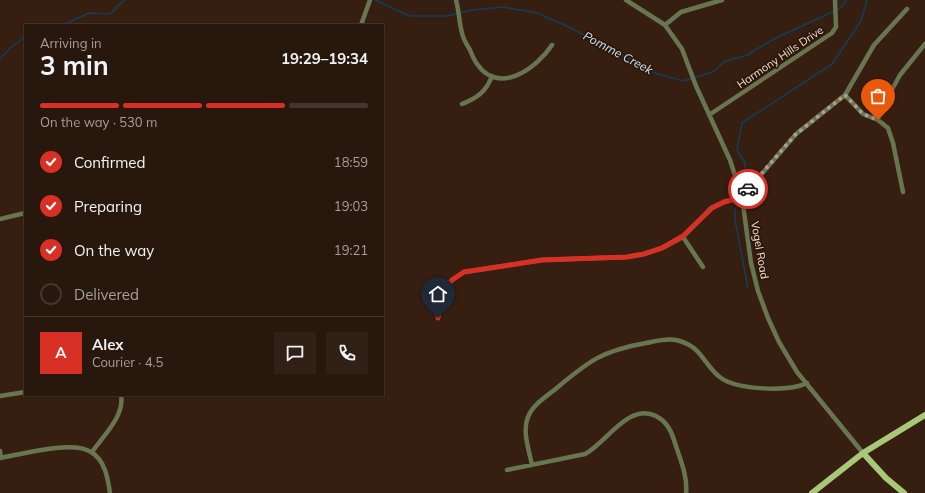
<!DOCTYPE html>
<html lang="en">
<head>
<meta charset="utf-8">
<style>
  body { margin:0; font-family:Mulish,sans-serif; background:#302016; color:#f1f3f6; height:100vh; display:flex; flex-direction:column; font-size:15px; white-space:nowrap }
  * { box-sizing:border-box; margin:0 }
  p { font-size:13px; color:#a59f9d }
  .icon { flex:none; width:22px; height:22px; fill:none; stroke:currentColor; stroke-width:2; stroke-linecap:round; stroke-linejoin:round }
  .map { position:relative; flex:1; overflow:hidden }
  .side { position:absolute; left:24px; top:24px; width:360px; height:372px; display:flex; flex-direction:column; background:#28170d; border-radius:0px; box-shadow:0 1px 3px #0004,0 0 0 1px #44362e }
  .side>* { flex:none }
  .pin { position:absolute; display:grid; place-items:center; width:34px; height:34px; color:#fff; margin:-41px -17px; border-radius:50% 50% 50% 0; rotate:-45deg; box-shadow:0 0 4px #0007 }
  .pin .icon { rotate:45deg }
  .courier { position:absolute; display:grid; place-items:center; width:40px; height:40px; margin:-20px; border:3px solid #d93025; border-radius:50%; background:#fff; color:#222; box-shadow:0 1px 5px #0007 }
  .overview em { font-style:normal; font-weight:700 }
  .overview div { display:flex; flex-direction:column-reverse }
  .overview { display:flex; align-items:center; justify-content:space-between; height:68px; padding:0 16px }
  h1 { font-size:26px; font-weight:700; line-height:30px }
  .bar { display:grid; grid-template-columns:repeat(4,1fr); gap:6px 4px; align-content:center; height:48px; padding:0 16px }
  .bar i { height:5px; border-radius:3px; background:#44362e }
  .bar .selected { background:#d93025 }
  .bar p { grid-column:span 4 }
  .line { display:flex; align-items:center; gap:10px; padding:0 16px; border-top:1px solid #44362e }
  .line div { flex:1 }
  .round { display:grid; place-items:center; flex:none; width:42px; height:42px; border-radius:0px; background:#302016 }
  ol { padding:0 16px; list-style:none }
  li { display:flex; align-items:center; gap:12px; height:44px }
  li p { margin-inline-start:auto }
  li .icon { padding:4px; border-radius:50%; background:#d93025; color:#fff; stroke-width:4 }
  li:last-child { color:#a59f9d }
  li i { width:22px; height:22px; border:2px solid #44362e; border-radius:50% }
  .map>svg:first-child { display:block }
</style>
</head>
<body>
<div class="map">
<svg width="925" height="493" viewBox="0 0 925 493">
  <rect width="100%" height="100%" fill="#361f11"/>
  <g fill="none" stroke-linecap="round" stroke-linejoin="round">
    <path stroke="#123e59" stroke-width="1.5" d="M375,0l35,16h37l25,-6 31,-3 34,6 32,14 86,46 28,8 30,-9 12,-11 20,-5 31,-18 58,-27
      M837,9l5,-2 4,-7
      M63,25l26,-12 21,1 14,-14
      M0,59l10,-11 15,-11
      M744,184l1,-21 -8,-13 5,-27 90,-59 29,-43 6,-21
      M735,208v12l13,68"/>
    <path stroke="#677651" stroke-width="4.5" d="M456,0c3,11 3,22 6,33 1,6 5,12 8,17 2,5 4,10 7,14 22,32 60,4 75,-19
      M626,0l39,25 17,24 14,37 34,74 12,37 9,66 7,28 10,27 11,24 18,30 66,81
      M361,25l9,-25
      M665,25l16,-13 41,-12
      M845,95l18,19 15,6
      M462,104c15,-6 24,-12 30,-28
      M709,115l123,-82 4,-6 -1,-27
      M903,192l-10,-49 -5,-15 -10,-8 1,-7 21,-38 25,-31
      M0,219l25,-6
      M683,237l20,30
      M438,318l2,-17 4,-11 8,-10 12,-8 78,-12 85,-3 17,-3 18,-6 21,-11 28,-29 13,-6 18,-5 54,-63 49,-39 29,-50 33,-36
      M0,396l25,-4
      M0,451l1,7
      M92,452c11,-16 33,-36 29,-57
      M0,458c22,-4 73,-18 91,-6 14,8 17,27 19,41
      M532,465c-3,-15 -10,-34 -4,-48 4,-11 16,-19 25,-26 35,-29 47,-40 93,-48 10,-2 20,-5 30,-3 27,6 27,25 45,38 17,12 68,14 86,5
      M507,470l78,-16c21,-11 44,-52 71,-38 10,5 15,14 18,24 5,16 14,36 12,53"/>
    <path stroke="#a9c779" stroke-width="6" d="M863,453l23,25 18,15
      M812,493l51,-40 62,-38"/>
  </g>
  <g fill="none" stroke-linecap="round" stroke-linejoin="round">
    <path stroke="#af9c92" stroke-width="4" stroke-dasharray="0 7.2" d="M748,189l48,-55 49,-39 18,19 15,6"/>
    <path stroke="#d93025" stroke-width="5" d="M438,318l2,-17 4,-11 8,-10 12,-8 78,-12 85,-3 17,-3 18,-6 21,-12 29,-28 12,-6 18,-5 6,-8"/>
  </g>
  <g text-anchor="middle" stroke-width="3.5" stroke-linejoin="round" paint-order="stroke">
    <g font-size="11" fill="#f0e0d7" stroke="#2c1608">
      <text transform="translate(780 57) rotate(-34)" y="4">Harmony Hills Drive</text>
      <text transform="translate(760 250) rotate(80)" y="4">Vogel Road</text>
    </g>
    <g font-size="12" font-style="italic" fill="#cce7fa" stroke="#2c1608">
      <text transform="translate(618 53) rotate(28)" y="4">Pomme Creek</text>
    </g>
  </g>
</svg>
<div class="pin" style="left:878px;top:120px;background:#ea580c"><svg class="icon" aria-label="bag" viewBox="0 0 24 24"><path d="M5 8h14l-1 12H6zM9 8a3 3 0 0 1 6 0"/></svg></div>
<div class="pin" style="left:438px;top:318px;background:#1f2937"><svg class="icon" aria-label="home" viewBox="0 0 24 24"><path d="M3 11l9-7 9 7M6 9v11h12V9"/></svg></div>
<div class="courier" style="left:748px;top:189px"><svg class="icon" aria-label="car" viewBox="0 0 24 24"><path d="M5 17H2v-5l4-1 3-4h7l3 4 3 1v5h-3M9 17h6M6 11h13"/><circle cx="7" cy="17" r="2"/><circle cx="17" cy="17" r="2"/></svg></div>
<section class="side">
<div class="overview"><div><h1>3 min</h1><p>Arriving in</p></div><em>19:29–19:34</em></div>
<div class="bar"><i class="selected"></i><i class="selected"></i><i class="selected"></i><i></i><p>On the way · 530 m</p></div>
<ol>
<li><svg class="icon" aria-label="check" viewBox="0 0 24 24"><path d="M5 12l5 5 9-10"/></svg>Confirmed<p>18:59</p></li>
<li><svg class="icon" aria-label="check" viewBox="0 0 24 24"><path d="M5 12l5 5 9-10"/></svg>Preparing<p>19:03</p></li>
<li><svg class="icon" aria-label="check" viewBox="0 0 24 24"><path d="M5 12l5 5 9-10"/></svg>On the way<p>19:21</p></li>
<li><i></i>Delivered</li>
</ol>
<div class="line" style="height:72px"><b class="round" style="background:#d93025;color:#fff">A</b><div><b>Alex</b><p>Courier · 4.5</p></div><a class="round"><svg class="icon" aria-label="chat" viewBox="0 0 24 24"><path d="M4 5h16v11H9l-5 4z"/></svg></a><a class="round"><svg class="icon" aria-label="phone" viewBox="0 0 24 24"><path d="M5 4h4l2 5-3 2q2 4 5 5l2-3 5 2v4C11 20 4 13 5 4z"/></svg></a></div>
</section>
</div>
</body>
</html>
